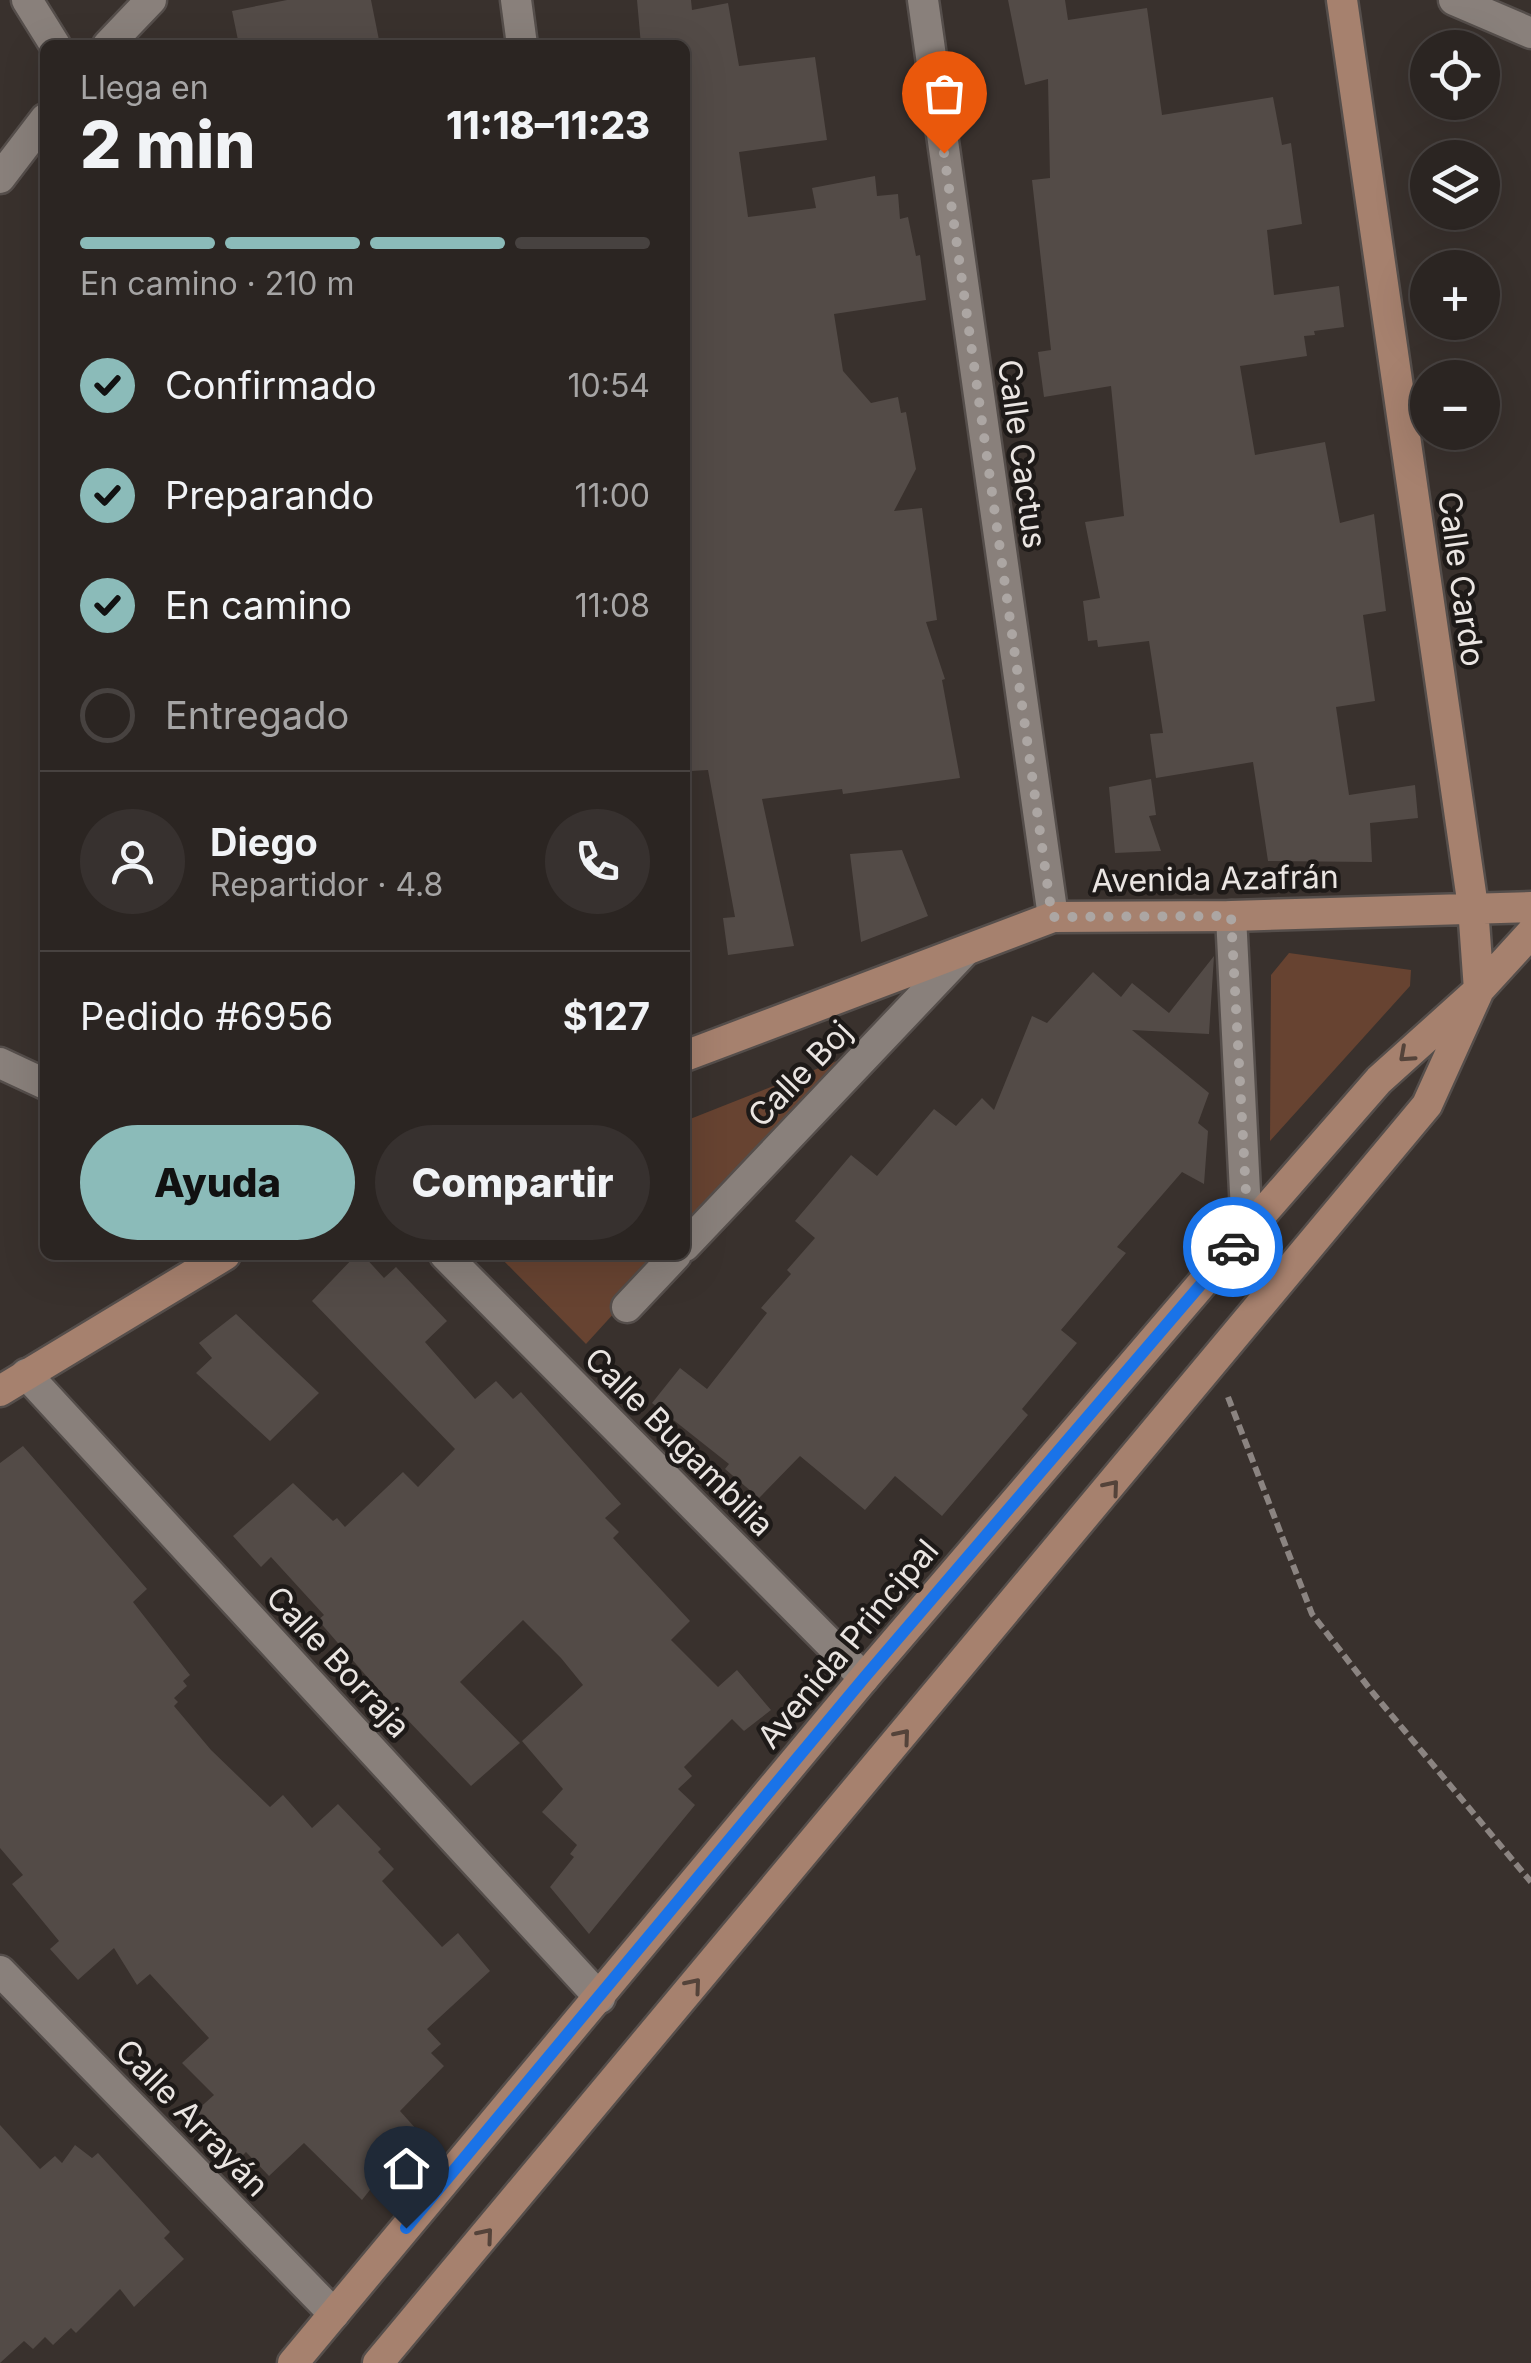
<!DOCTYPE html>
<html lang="es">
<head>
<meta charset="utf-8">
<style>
  body { margin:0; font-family:Inter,sans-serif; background:#37312f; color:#f1f3f6; height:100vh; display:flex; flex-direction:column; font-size:38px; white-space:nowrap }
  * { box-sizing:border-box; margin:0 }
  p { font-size:32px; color:#a6a5a5 }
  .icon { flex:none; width:55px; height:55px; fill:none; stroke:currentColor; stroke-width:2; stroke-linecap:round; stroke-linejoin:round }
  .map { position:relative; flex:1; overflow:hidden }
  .drawer { position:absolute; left:40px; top:40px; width:650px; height:1220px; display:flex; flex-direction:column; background:#2b2522; border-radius:15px; box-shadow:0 10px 40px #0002,0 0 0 2px #474240 }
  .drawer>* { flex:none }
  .fabs { position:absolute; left:1410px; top:30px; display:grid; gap:20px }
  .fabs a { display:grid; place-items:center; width:90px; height:90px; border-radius:50%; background:#2b2522; box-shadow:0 10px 40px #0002,0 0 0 2px #474240; font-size:50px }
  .pin { position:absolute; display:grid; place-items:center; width:85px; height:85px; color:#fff; margin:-102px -42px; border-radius:50% 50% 50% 0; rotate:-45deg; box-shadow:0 0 10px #0007 }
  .pin .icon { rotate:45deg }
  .courier { position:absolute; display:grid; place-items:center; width:100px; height:100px; margin:-50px; border:8px solid #1a73e8; border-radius:50%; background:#fff; color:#222; box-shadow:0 2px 12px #0007 }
  .summary em { font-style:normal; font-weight:800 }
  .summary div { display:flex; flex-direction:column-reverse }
  .summary { display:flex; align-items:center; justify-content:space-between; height:170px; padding:0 40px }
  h1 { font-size:65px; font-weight:800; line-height:75px }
  .bar { display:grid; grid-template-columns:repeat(4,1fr); gap:15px 10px; align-content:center; height:120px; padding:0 40px }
  .bar i { height:12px; border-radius:8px; background:#474240 }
  .bar .on { background:#8bbbb9 }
  .bar p { grid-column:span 4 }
  .line { display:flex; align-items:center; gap:25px; padding:0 40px; border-top:2px solid #474240 }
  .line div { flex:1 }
  .round { display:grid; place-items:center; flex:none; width:105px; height:105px; border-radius:52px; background:#37312f }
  ol { padding:0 40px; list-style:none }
  li { display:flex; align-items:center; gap:30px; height:110px }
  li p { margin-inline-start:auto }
  li .icon { padding:10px; border-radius:50%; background:#8bbbb9; color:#111; stroke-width:4 }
  li:last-child { color:#a6a5a5 }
  li i { width:55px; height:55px; border:5px solid #474240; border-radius:50% }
  .action { display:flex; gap:20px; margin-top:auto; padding:20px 40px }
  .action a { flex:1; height:115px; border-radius:60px; background:#8bbbb9; color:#111; font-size:40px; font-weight:800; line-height:115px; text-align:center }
  .action a+a { background:#37312f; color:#f1f3f6 }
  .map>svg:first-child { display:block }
</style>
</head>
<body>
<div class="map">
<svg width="1531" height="2363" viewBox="0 0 1531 2363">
  <rect width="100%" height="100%" fill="#39312d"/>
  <path fill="#674331" d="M1289,953l122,17 -1,16 -140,155 1,-166z
    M847,1057l-162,178v-114z
    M498,1255h169l-81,89z"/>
  <path fill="#534b47" d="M287,0h84l9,45h-141l-7,-34z
    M637,0h54l1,10 36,-7 11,63 76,-9 12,83 -88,12 9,65 68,-9 -4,-20 63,-12 2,20 21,-2 2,25 8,-2 8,39 4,-1 6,45 -92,14 9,57 28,32 27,-6 3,16 5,-1 10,57 -22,42 28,-3 15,112 -11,2 19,57 -3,1 18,98 -117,16 -1,-5 -80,10 32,147 -66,9 -5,-37 12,-1 -27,-147 -17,1 -2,-17h-4v-709h-44z
    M1008,0h57l3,20 79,-12 15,107 111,-18 9,48 9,-2 11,81 -35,6 7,65 65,-9 5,41 -30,4 1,4 -11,1 3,20 -67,10 15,89 70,-13 15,81 34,-9 12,97 -23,4 12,86 -39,6 13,88 66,-10 3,33 -48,5 2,39 -104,-1 -15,-99 -97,16 -6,-44 13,-1 -14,-92 -51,6 -1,-7 -9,1 -5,-40 17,-3 -15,-76 39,-6 -13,-130 -67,11 -6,-45 13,-2 -19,-170 18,-2 -2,-99 -23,6z
    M1151,779l5,36 -7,1 12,35 -46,2 -6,-66z
    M902,850l26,66 -67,26 -11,-88z
    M1214,956l-5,78 -77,-4 77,63 -11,30 10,8 -4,53 -22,-12 -65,75 9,6 -65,77 16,13 -55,66 6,6 -86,101 -47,-40 -30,34 -65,-54 -41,42 -34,-29 4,-5 -77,-61 28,-35 27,21 60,-76 -6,-5 30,-34 -4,-4 28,-32 -20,-17 56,-66 26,21 57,-67 22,17 26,-28 12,12 38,-94 15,7 46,-51 28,25 11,-14 37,30z
    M356,1255h7l21,23 12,-11 51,54 -22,21 50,57 21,-18 17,18 8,-7 100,112 -16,14 14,14 -6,6 77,83 -19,19 47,47 19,-17 34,40 -27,21 -12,-12 -48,48 8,9 -14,13 17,16 -106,129 -39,-47 24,-30 -4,-3 7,-9 -35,-33 21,-23 -41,-48 61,-56 -22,-27 -38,-38 -63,62 60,61 -49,43 -96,-100 -57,-66 6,-5 -53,-58 -10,10 -28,-31 60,-53 40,38 4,-3 8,9 58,-55 15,15 37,-38 -143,-148z
    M236,1314l83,79 -49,48 -74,-68 16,-15 -13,-15z
    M23,1446l124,143 -14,13 57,73 -7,6 4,5 -13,12 4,4 -4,4 37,44 59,57 13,-12 29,33 26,-24 43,45 -3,3 16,17 -12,12 60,66 16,-14 32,38 -63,58 14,15 -10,9 13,13 -44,45 17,19 -55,70 -58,-57 -35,33 -23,-24 -6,6 -44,-47 18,-16 -32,-32 27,-25 -59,-64 -13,11 -23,-37 -36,32 -28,-31 9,-8 -47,-57 11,-9 -23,-27v-385z
    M0,2125l40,44 15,-13 7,7 13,-18 17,13 6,-5 72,79 -6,6 20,21 -50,48 -14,-18 -44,44 -5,-5 -18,17 -8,-8 -12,12 -9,-8 -24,22z"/>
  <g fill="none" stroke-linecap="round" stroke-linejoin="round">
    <defs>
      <path id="street" d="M27,0l28,45
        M516,0l6,45
        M923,0l130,917
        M1454,0l77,33
        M108,45l43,-45
        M0,178l45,-59
        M1231,916l16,315
        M0,1063l45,21
        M685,1246l280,-295
        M445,1255l419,423
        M627,1307l49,-52
        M26,1374l574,624
        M0,1971l334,343"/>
      <path id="secondary" d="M685,1056l368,-139 178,-1 300,-9
        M0,1391l225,-136
        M293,2363l571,-685 383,-447 132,-151 100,-90 52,-57
        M378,2363l1049,-1258 52,-115 -6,-83 -131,-907"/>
    </defs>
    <use href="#street" stroke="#554e4b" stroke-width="35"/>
    <use href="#secondary" stroke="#554e4b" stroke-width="35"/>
    <path stroke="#8b8481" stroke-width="6" stroke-dasharray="10 5" stroke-linecap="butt" d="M1228,1397l84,217 61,79 158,189"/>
    <use href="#street" stroke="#89807b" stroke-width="30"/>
    <use href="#secondary" stroke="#a6816e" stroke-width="30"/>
  </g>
  <defs><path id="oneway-chevron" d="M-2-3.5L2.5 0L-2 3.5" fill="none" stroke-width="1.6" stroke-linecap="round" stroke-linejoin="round" transform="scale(2.5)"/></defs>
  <g stroke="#54433a">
    <use href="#oneway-chevron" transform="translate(1406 1055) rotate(138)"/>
    <use href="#oneway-chevron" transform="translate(1112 1487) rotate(-50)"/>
    <use href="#oneway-chevron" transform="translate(903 1736) rotate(-50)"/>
    <use href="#oneway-chevron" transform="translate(694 1985) rotate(-50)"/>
    <use href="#oneway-chevron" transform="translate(486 2235) rotate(-50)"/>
  </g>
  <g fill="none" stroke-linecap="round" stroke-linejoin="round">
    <path stroke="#aca6a3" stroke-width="10" stroke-dasharray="0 18" d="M944,153l108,764 179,-1 17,314 -15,17"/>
    <path stroke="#1a73e8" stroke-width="12" d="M406,2228l458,-550 369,-431"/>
  </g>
  <g text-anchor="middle" stroke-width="9" stroke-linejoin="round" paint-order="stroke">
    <g font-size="32" fill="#eae5e2" stroke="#1e1a18">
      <text transform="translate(1022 454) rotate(82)" y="11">Calle Cactus</text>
      <text transform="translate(1461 579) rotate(82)" y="11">Calle Cardo</text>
      <text transform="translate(1215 879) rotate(-1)" y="11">Avenida Azafrán</text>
      <text transform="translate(800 1074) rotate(-46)" y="11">Calle Boj</text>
      <text transform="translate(679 1442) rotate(45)" y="11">Calle Bugambilia</text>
      <text transform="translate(848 1644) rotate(-50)" y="11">Avenida Principal</text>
      <text transform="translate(338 1662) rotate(47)" y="11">Calle Borraja</text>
      <text transform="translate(192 2118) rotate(46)" y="11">Calle Arrayán</text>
    </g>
  </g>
</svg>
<div class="fabs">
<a><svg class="icon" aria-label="locate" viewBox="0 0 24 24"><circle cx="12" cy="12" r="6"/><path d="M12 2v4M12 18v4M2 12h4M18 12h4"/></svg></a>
<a><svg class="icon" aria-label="layers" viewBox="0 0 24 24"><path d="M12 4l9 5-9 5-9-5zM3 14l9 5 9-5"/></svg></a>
<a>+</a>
<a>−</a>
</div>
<div class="pin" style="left:944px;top:153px;background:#ea580c"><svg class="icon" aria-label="bag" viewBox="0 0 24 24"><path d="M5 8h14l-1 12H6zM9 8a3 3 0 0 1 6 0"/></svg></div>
<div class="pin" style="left:406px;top:2228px;background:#1f2937"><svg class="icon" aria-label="home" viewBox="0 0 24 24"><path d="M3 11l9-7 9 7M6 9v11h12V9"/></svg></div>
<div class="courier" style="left:1233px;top:1247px"><svg class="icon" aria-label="car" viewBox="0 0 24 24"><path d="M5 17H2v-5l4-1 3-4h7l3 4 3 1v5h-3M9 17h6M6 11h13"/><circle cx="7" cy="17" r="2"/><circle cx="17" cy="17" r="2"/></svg></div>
<section class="drawer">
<div class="summary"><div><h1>2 min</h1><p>Llega en</p></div><em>11:18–11:23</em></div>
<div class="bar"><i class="on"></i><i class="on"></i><i class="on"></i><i></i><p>En camino · 210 m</p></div>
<ol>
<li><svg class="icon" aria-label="check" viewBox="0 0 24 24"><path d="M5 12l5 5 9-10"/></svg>Confirmado<p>10:54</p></li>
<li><svg class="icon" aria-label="check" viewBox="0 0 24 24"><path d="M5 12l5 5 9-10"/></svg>Preparando<p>11:00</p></li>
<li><svg class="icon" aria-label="check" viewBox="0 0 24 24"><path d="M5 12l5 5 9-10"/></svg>En camino<p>11:08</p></li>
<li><i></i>Entregado</li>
</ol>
<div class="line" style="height:180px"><a class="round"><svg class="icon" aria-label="person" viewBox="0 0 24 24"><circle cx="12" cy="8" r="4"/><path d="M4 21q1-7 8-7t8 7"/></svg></a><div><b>Diego</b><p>Repartidor · 4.8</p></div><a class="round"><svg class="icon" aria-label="phone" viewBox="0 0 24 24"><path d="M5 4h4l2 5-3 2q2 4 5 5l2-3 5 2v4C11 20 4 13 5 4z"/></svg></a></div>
<div class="line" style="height:130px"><div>Pedido #6956</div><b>$127</b></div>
<div class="action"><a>Ayuda</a><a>Compartir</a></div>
</section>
</div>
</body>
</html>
